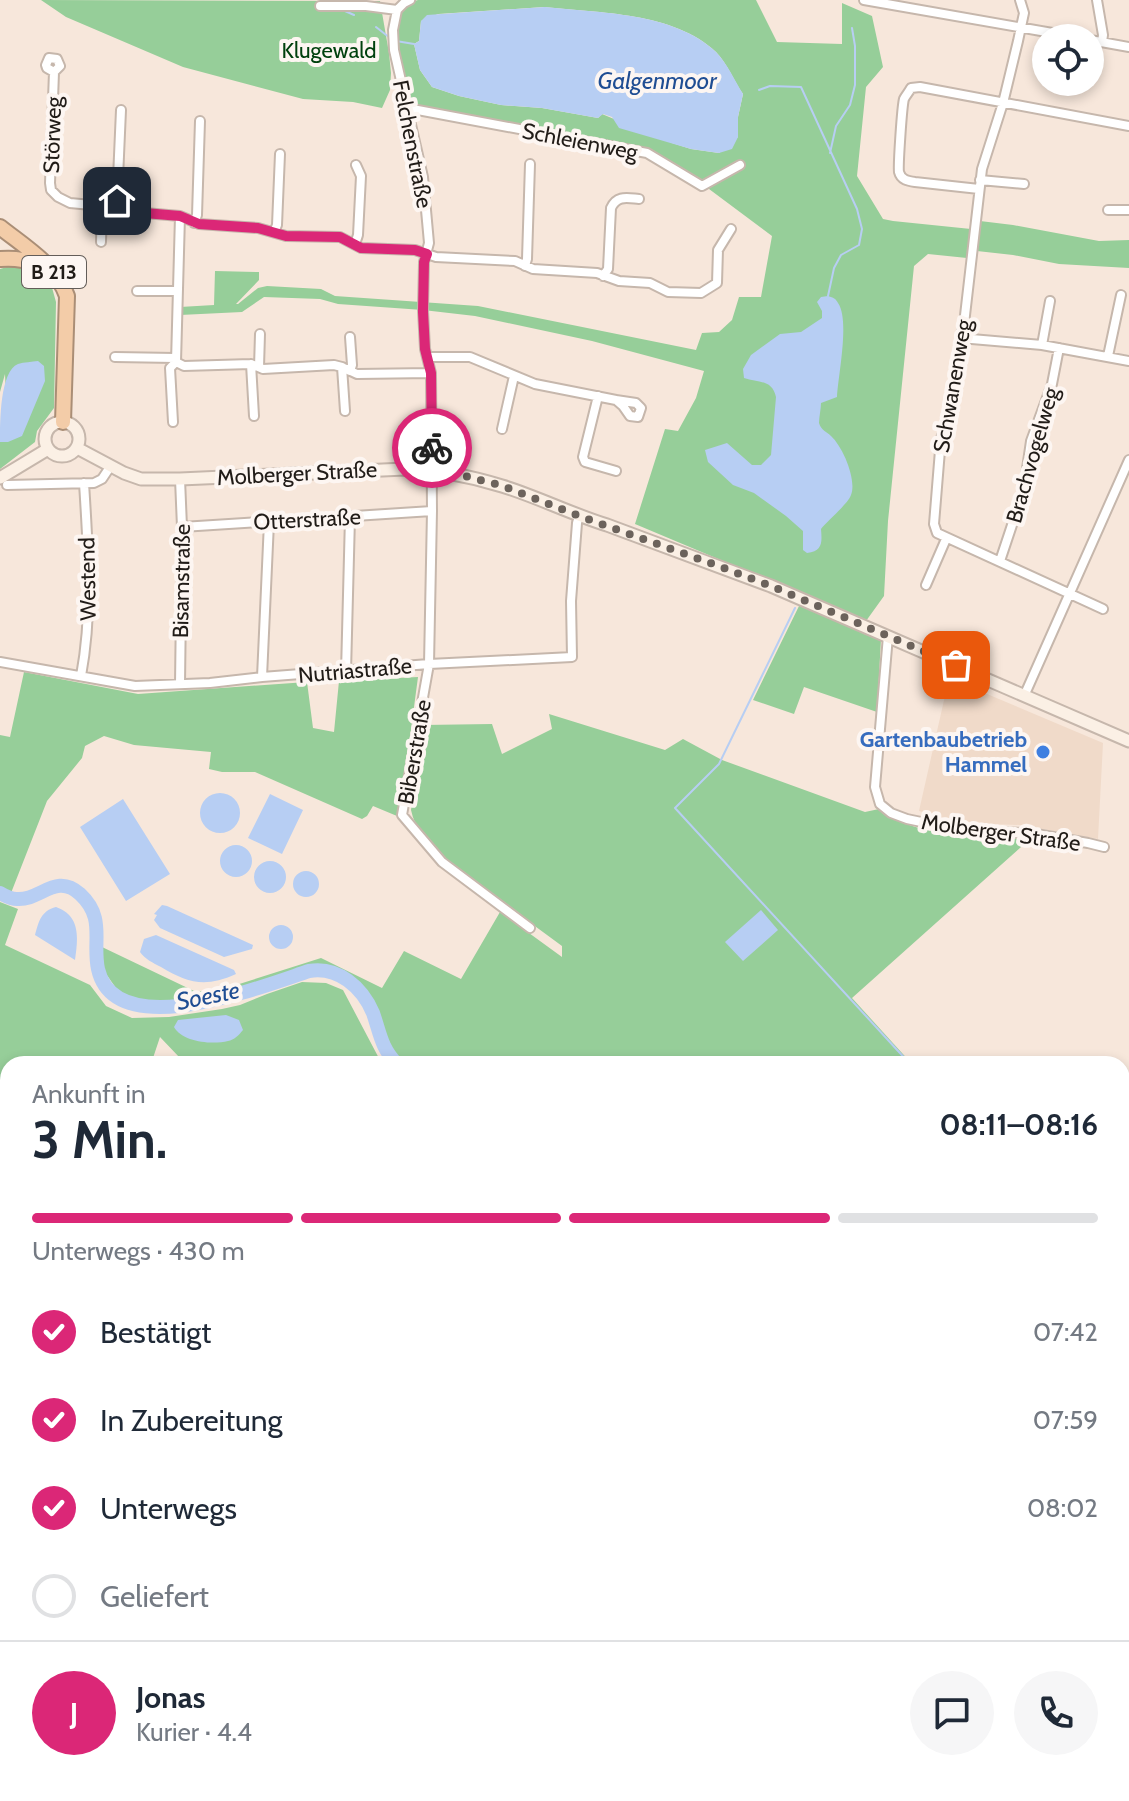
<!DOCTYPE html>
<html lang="de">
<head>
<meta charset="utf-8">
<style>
  body { margin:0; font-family:Cabin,sans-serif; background:#f6f6f7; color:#1f2937; height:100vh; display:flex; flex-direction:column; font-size:30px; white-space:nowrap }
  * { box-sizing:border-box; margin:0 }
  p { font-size:26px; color:#747a83 }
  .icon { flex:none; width:44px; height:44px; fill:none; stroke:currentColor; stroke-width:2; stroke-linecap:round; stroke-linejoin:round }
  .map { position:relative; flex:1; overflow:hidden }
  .side { position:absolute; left:0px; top:1056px; width:1130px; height:746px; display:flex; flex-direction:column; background:#fff; border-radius:24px 24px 0 0; box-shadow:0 4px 12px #0003 }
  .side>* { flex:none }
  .buttons { position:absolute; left:1032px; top:24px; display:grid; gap:16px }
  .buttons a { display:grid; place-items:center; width:72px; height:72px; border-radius:50%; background:#fff; box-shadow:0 4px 12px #0003; font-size:40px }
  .pin { position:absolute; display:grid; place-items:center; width:68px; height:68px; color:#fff; margin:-34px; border-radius:16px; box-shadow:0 4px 12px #0006 }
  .courier { position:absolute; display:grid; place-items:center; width:80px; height:80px; margin:-40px; border:6px solid #db2777; border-radius:50%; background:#fff; color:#222; box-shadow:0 2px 10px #0007 }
  .head em { font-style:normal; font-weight:700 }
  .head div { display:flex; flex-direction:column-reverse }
  .head { display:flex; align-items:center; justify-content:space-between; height:136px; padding:0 32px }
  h1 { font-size:52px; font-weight:700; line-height:60px }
  .bar { display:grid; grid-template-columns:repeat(4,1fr); gap:12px 8px; align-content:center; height:96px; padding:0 32px }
  .bar i { height:10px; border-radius:6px; background:#e0e1e3 }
  .bar .selected { background:#db2777 }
  .bar p { grid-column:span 4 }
  .line { display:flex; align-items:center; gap:20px; padding:0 32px; border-top:2px solid #e0e1e3 }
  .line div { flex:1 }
  .round { display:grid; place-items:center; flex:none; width:84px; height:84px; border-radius:42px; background:#f6f6f7 }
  ol { padding:0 32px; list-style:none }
  li { display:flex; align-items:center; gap:24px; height:88px }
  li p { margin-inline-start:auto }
  li .icon { padding:8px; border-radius:50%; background:#db2777; color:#fff; stroke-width:4 }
  li:last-child { color:#747a83 }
  li i { width:44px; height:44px; border:4px solid #e0e1e3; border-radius:50% }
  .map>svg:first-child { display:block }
</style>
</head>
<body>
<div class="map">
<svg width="1129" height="1801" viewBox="0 0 1129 1801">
  <rect width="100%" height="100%" fill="#f7e7db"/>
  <path fill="#f0dac9" d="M949,678l154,65 -5,96 -78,-14 -59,-2 -42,-12z
    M4,1219h4v141l-8,-2v-129z"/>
  <path fill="#96ce99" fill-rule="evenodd" d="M41,0l339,1 9,52 2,20 -1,17 -8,18 -29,-6 -50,-3 -120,-32 -117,-50z
    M418,0h338l21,42 65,2v-41l30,13 11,51 -17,20 -9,89 26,43 10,2 78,8 -4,29 -39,-4 -14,12 -26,255 -4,75 -18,25 -231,-97 30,-95 13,2 18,-33 8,-27 -112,-30 -117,-25 -52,-6 -85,-6 -18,-5 -56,-2 -22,15 -62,3v-8l34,-2 1,-34 44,1v8l-23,24h2l20,-16 9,-2 54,3 14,7 143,10 218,44 6,-17 17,-1 13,-12 7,-23h22l11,-61 -67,-50 -57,-34 -240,-46c-5,-22 -21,-78 -7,-97 4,-5 11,-7 17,-9zM544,7c55,6 130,5 172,45 11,11 18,29 27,42l-5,23v20l-19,16 -28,-4 -19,-6 -70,-29 -4,4 -56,-10 -41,-3 -42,-9 -27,-9 -12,-17 -6,-26 5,-3 2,-20 17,-7z
    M980,221l33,4 86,16 30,-1v28l-70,-4 -46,-9 -36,-4z
    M27,265l13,7 11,12 5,18 -2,106 -17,23 -2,11 -35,27v-27h8l-3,-68 -5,18v-123l10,-3z
    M800,604l81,35 -4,73 -73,-25 -10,27 -41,-14z
    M24,672l114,22 169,-12 6,46 21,4 5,-51 79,-4 -18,135 -3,4 -24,-10 -6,10 -5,3 -107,-47h-33l-13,-3 2,-17 -77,-7 -30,-9 -19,10 -3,12 -35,43 -36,92 -11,-6v-152l10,2z
    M549,714l116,36 18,-11 39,21 143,52 14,-3c37,29 105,29 151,30l-178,159 60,66h-505l-12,-10 -28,-59 -18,-20 -32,-8 -100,30 -33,5 -49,-1 -17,-10 -14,-20 -2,-24 92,44h23l104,-33 61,30 22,-37 57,28 39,-67 62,45v-11c-22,-16 -44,-32 -65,-48 -29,-22 -79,-51 -86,-88l12,-85 69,-1 10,30 50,-25z
    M0,902l18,7 -13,36 85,40 16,21 26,12 37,-1 53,-8 18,-4 27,-11 35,-12 24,1 17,7 39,74h-181l-21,-6 -20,-21 -9,27h-143v28l-8,-3z
    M1129,1115v298l-7,5v-296z
    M8,1662v83l-8,-22v-59z
    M8,1776v18h214l6,7h-228v-22z
    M864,1794h94l1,7h-95z"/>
  <path fill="#b7cef3" d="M545,7c54,6 129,5 171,45 11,11 19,29 27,42l-5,23v20l-6,12 -13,4 -28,-4 -72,-21 -7,-11 -9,-3 -5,4 -56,-10 -41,-3 -42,-9 -27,-9 -12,-17 -6,-26 5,-3 2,-20 6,-6z
    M828,296c6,2 7,2 10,7 12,17 0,73 -1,94l-16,6c0,6 -2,14 -2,20 2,7 8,9 12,13 12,11 26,44 20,59 -3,9 -23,25 -30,34 1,13 2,22 -14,24l-4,-3v-19l-17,-15 -32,-23 -21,-8 -25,-23 -3,-12 22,-7 25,22h9l10,-10 5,-58c-4,-18 -18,-14 -32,-19l-1,-9 8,-14 29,-21 21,-2 21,-14v-7l-5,-9 4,-5z
    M38,361l6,5 1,15 -23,55 -14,6h-8c0,-21 0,-71 18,-78 6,-2 14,-2 20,-3z
    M200 813a20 20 0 1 1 40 0a20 20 0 1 1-40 0Z
    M270,794l33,16 -21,44 -34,-16z
    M123,799l47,75 -44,27 -46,-74z
    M220 861a16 16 0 1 1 32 0a16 16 0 1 1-32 0Z
    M254 877a16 16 0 1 1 32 0a16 16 0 1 1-32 0Z
    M293 884a13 13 0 1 1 26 0a13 13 0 1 1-26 0Z
    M162,905l5,1 86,39 -1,4 -28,8 -64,-29 -6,-8 3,-5 -3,-1z
    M56,907c25,9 22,31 19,53l-40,-25c4,-14 6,-24 21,-28z
    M761,910l17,20 -35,31 -18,-19z
    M269 937a12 12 0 1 1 24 0a12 12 0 1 1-24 0Z
    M156,935l78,35 2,4c-31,14 -48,9 -75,-7 -8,-4 -16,-8 -21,-15l4,-13z
    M226,1015l13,5 4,10c-4,5 -9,10 -15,11 -16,4 -46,1 -54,-14l4,-7z
    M1129,1413v37h-7v-32z"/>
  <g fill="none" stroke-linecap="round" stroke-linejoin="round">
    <path stroke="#b7cef3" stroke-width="2" d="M345,11l9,4
      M376,27l14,11
      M396,41l18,3
      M759,90l11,-4 31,1 56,122 5,20 -3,16 -18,10 -7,13 -6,28
      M830,153l6,-27 14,-21 5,-20v-39l-3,-18
      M795,608l-76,156 -44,44 235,256
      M951,1794l1,7
      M304,1801l10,-7"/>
    <path stroke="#b7cef3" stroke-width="14" d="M0,893c5,3 11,6 17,6 23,2 39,-27 63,-5 26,24 12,47 18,75 17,76 165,17 211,2 29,-5 53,16 64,42 7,20 8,35 24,51
      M1122,1270l7,5
      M1122,1306l7,-12
      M1122,1316l7,2"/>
    <defs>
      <path id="street" d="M864,0l217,38
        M1020,0l4,13 -6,28 -15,62 -21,66 -18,155 -4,14 -7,72 -12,28 -7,86 3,9 166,76
        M1097,0l6,35 -1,7
        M320,6h46l31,4
        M397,10l-4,20 1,20 29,127 6,66 -5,19 -1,48 2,39 6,24 1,138 -3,153 -27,151 40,47 88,66
        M397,10l7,-7 6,-3
        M1090,40l39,7
        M54,72l6,-6 -3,-7 -8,-1 -3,7 1,3 7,4 -4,111 1,7 7,7 12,6 32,3 19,5 59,5 19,8 59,4 28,8 54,1 21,11 54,2 21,7 79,4 18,8 64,4 22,8 31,2 18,9 33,1 16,-10 1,-33 13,-21
        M407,108l240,45 55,33 38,-21
        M980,180l44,4
        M979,189l-64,-7c-7,-1 -14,-2 -16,-10 -1,-6 3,-66 5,-73 2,-4 5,-7 7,-11l9,-1 209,39
        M115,210l2,-9 4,-91
        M1108,210h21
        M180,216l-4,146 8,4 67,-2 12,5 71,-4 8,2 15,7 74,-1
        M194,223l3,-8 3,-94
        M274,232l3,-7 3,-71
        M101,242l1,-36
        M355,244l3,-9 3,-59 -5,-11
        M525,266l2,-7 3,-95
        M603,276l5,-7 3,-61c6,-13 16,-10 28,-9
        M137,291h40
        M960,338l82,7 87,16
        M1042,345l8,-44
        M1108,356l13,-61
        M115,357l60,1
        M428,357h42l65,27 81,16 7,6 7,10 8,1 3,-9 -5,-5 -20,-3
        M251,364l3,52
        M259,367l1,-33
        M342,367l3,44
        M350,371l2,-6 -2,-28
        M598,396l-15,61 2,5 31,9
        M173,422l-3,-54 6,-6
        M502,429l12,-53
        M7,485l87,-2 8,-4 8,-12
        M182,527l250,-16
        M1000,561l24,-72 7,-48 21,-57 7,-36
        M926,585l20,-46
        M888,636l-13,151 5,17 11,9 16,6 62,13 61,1 58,10 16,4
        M0,662l135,24 75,-3 52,-6 167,-13 143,-7 -1,-56 6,-78 2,-7
        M346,672l4,-155
        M81,676c12,-64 7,-129 3,-193
        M262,677l7,-155
        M180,684l2,-157 -2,-48
        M1025,694l104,-234
        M0,1093l8,3
        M0,1222l8,-19
        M292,1801l11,-7
        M528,1801l3,-7"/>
      <path id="secondary" d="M45 439a17 17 0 1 1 34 0a17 17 0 1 1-34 0Z
        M77,448l47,25 17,6h39l225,-10c34,1 65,7 97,17 36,11 69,28 105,39l164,61 358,155
        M0,478l48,-29
        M0,1564l8,3
        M499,1794l15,7"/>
      <path id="highway" d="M0,227c25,20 56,38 67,69l-4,126
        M0,259c16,-1 28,0 41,10"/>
    </defs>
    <use href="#street" stroke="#c6b7ac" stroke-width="12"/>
    <use href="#secondary" stroke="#c6b7ac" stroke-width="15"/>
    <use href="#highway" stroke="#aa8e76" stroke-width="18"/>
    <use href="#street" stroke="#fff" stroke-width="8"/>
    <use href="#secondary" stroke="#fbf0e5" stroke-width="11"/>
    <use href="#highway" stroke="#f3cca8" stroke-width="14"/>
  </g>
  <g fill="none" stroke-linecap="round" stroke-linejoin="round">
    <path stroke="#6c635c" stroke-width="8" stroke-dasharray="0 14.4" d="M432,448v22l25,4 46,12 76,30 137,49 55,21 185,79"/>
    <path stroke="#db2777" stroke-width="10" d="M117,201l-2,9 6,1 59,5 19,8 59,4 28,8 54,1 21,11 54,2 12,4 -3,8 -1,50 2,37 6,24 1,75"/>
  </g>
  <circle fill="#3f7fe0" stroke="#fdf6f2" stroke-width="3" cx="1043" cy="752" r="8"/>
  <g text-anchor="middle" stroke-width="8" stroke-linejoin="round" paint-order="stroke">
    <rect fill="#fdf6f2" stroke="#635d59" stroke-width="2" x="22" y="256" width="64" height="32" rx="6"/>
    <g font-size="20" font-weight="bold" fill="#211c18">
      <text x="54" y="279">B 213</text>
    </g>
    <g font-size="22" fill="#00410e" stroke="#fdf6f2">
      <text x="329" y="58">Klugewald</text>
    </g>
    <g font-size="22" fill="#211c18" stroke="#fdf6f2">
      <text transform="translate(52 135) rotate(-88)" y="8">Störweg</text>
      <text transform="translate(580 141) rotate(11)" y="8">Schleienweg</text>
      <text transform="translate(413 144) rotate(79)" y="8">Felchenstraße</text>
      <text transform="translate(952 386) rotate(-80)" y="8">Schwanenweg</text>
      <text transform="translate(1032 455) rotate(-74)" y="8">Brachvogelweg</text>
      <text transform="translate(297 473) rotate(-3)" y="8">Molberger Straße</text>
      <text transform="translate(307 519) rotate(-3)" y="8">Otterstraße</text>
      <text transform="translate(87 579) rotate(-91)" y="8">Westend</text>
      <text transform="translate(181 581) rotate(-89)" y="8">Bisamstraße</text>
      <text transform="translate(355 670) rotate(-5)" y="8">Nutriastraße</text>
      <text transform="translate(414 752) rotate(-80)" y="8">Biberstraße</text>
      <text transform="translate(1001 832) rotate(8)" y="8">Molberger Straße</text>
    </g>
    <g font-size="22" font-weight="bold" fill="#366cbe" stroke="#fdf6f2" text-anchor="end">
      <text x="1027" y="747">Gartenbaubetrieb<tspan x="1027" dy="25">Hammel</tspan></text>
    </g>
    <g font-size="24" font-style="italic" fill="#1f4d93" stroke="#fdf6f2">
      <text x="657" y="89">Galgenmoor</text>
      <text transform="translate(208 996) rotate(-11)" y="8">Soeste</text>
    </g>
  </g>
</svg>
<div class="buttons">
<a><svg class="icon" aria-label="locate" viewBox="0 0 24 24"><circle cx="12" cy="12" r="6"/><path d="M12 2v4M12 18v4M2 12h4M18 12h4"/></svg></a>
</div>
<div class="pin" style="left:956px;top:665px;background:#ea580c"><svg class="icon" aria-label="bag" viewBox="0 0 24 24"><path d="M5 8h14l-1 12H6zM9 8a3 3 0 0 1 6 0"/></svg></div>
<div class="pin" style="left:117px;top:201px;background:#1f2937"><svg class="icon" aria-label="home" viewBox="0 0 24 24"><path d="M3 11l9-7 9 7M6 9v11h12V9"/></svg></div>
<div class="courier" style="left:432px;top:448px"><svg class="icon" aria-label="bike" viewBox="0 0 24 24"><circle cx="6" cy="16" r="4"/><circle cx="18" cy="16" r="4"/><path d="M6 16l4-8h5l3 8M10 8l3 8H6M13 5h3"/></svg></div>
<section class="side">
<div class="head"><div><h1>3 Min.</h1><p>Ankunft in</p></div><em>08:11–08:16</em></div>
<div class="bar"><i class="selected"></i><i class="selected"></i><i class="selected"></i><i></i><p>Unterwegs · 430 m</p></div>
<ol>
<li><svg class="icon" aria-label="check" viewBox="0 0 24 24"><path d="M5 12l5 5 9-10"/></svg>Bestätigt<p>07:42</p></li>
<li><svg class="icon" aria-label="check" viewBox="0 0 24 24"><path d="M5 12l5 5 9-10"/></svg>In Zubereitung<p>07:59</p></li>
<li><svg class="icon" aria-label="check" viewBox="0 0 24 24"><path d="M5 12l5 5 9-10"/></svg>Unterwegs<p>08:02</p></li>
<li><i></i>Geliefert</li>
</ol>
<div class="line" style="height:144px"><b class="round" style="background:#db2777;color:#fff">J</b><div><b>Jonas</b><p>Kurier · 4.4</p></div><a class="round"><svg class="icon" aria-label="chat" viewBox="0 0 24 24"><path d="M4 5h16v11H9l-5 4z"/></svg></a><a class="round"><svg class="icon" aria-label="phone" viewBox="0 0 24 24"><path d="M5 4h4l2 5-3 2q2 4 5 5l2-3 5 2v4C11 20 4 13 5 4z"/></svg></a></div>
</section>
</div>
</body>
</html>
